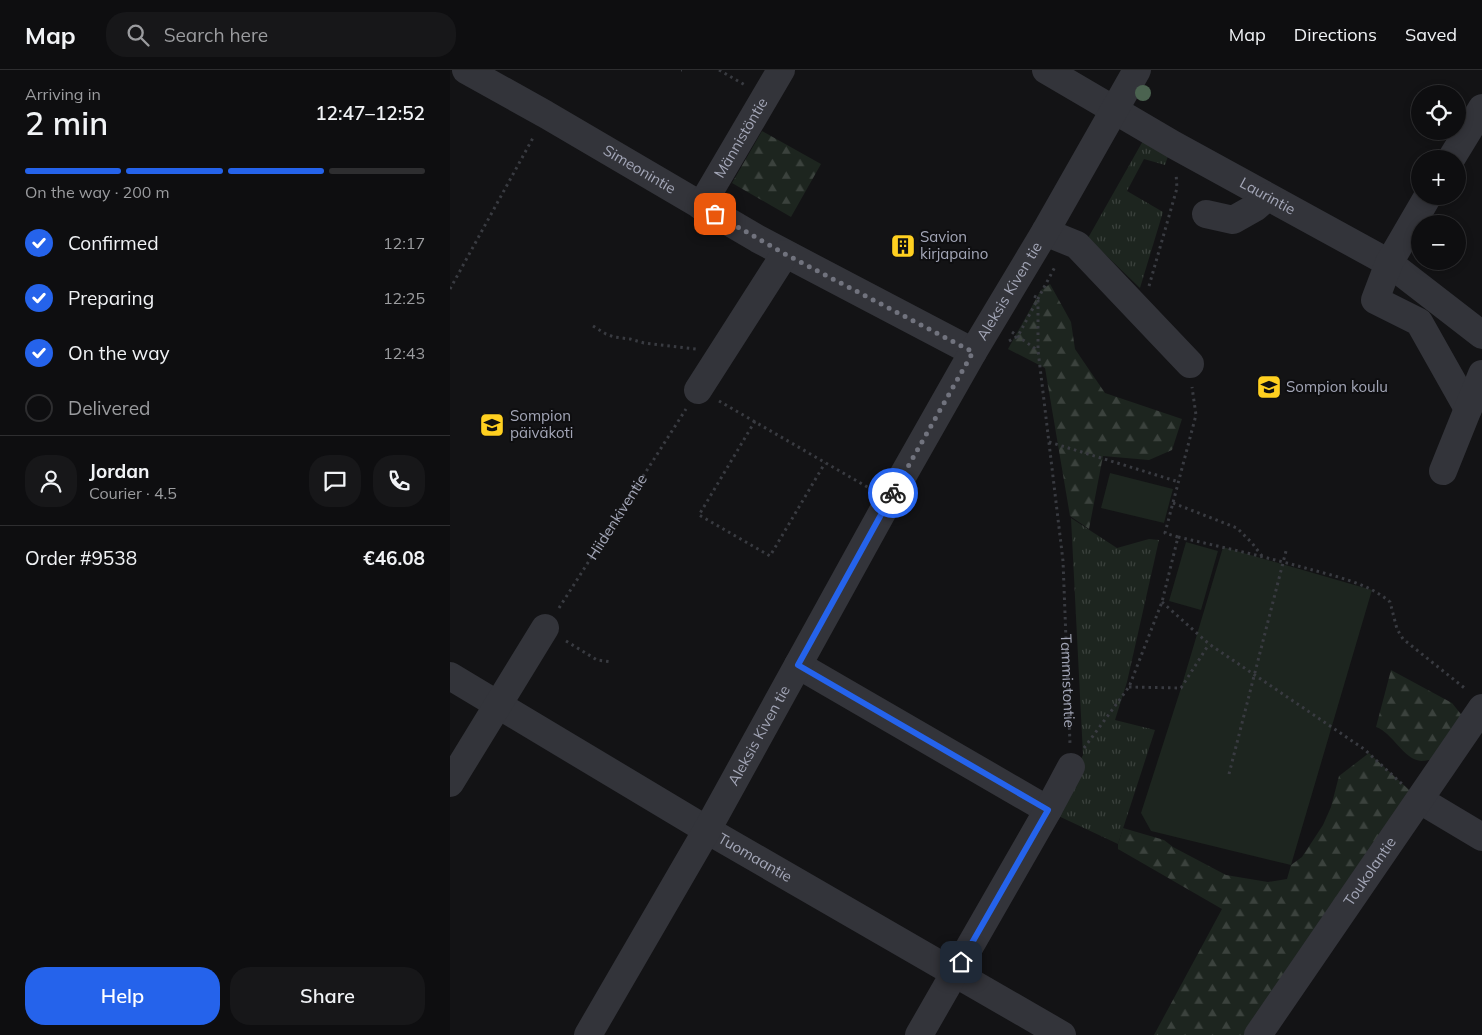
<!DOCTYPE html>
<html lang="en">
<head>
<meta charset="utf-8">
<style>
  body { margin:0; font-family:Mulish,sans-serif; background:#171719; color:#f1f3f6; height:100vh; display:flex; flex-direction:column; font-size:19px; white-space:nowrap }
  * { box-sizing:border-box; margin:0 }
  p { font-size:16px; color:#9b9c9f }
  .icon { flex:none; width:28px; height:28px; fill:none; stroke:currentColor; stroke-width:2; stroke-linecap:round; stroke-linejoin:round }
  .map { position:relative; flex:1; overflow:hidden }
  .sheet { display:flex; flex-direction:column; background:#0e0e10; width:450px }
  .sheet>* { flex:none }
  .tools { position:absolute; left:961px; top:15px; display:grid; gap:10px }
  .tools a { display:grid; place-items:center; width:55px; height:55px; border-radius:50%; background:#0e0e10; box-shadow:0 2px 8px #0003,0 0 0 1px #2e2e30; font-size:25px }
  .pin { position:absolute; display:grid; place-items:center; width:42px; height:42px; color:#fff; margin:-21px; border-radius:10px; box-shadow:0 2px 8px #0006 }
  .courier { position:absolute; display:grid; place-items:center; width:50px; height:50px; margin:-25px; border:4px solid #2563eb; border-radius:50%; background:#fff; color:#222; box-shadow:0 1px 6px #0007 }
  .overview em { font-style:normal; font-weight:600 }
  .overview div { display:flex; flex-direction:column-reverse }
  .overview { display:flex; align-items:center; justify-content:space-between; height:85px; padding:0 25px }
  h1 { font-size:32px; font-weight:600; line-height:38px }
  .bar { display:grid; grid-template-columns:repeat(4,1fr); gap:8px 5px; align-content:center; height:60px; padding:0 25px }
  .bar i { height:6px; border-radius:4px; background:#2e2e30 }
  .bar .selected { background:#2563eb }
  .bar p { grid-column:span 4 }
  .line { display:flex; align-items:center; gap:12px; padding:0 25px; border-top:1px solid #2e2e30 }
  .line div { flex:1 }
  .round { display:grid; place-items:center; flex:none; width:52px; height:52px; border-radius:20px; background:#171719 }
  ol { padding:0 25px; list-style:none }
  li { display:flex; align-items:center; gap:15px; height:55px }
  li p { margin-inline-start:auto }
  li .icon { padding:5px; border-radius:50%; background:#2563eb; color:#fff; stroke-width:4 }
  li:last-child { color:#9b9c9f }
  li i { width:28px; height:28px; border:2px solid #2e2e30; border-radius:50% }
  .cta { display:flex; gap:10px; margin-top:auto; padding:10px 25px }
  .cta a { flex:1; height:58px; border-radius:20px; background:#2563eb; color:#fff; font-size:20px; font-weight:600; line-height:58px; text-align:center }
  .cta a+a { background:#171719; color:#f1f3f6 }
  header { display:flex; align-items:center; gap:30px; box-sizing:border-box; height:70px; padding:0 25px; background:#0e0e10; border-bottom:1px solid #2e2e30 }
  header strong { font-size:24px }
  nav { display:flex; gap:28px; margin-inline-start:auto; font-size:18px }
  .search { width:350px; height:45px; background:#171719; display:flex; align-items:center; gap:12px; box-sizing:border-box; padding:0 18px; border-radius:20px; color:#9b9c9f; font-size:19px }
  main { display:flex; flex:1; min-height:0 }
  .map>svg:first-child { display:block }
</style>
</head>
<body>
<header>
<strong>Map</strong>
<div class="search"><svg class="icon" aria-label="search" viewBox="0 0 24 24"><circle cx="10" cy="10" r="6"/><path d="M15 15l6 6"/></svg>Search here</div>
<nav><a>Map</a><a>Directions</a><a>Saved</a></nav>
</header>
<main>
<section class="sheet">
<div class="overview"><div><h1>2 min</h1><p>Arriving in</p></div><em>12:47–12:52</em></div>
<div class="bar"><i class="selected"></i><i class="selected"></i><i class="selected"></i><i></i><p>On the way · 200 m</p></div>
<ol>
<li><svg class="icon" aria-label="check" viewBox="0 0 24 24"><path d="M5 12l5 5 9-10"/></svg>Confirmed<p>12:17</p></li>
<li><svg class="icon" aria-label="check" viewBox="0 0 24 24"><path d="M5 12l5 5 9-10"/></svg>Preparing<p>12:25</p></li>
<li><svg class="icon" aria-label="check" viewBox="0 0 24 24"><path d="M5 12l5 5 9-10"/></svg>On the way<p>12:43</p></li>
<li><i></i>Delivered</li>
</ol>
<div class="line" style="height:90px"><a class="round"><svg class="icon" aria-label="person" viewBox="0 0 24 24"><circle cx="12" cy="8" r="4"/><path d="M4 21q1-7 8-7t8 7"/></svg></a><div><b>Jordan</b><p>Courier · 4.5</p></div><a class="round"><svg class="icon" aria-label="chat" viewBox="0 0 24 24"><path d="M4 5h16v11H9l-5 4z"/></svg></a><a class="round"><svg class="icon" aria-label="phone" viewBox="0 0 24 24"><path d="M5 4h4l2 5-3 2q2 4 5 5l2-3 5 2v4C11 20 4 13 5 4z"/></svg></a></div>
<div class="line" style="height:65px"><div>Order #9538</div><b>€46.08</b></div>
<div class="cta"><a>Help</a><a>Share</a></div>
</section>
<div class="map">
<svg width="1032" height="965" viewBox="0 0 1032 965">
  <defs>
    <pattern id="grass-tufts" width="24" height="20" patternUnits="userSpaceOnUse" patternTransform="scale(1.25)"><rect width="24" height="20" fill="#1d251f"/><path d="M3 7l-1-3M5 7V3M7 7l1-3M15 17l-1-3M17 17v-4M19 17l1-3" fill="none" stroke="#3b423d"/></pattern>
    <pattern id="forest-firs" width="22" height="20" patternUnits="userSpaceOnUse" patternTransform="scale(1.25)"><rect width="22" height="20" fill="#1d251f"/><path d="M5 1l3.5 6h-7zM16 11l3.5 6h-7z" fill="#3b423d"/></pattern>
  </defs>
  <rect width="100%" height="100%" fill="#131315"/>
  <path fill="url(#grass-tufts)" d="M694,69l25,14 -4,12 -21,-6 -17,32 36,21 -23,76 -52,-50z
    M621,448l46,30 32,-9 10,1 -32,142 -12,38 40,10 -37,114 -66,-31 31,-58z"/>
  <path fill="url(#forest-firs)" d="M312,61l59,33 -30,53 -59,-34z
    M600,214l21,38 4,27 30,44 77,26 -10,31 -23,10 -46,-4 -14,73 -19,-13 -25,-148 -37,-19 33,-59z
    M941,600l61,33 12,15 -27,40c-5,1 -11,3 -16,3 -18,-2 -28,-28 -45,-34z
    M919,683l51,47 -171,235h-95l68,-126 -104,-60v-5l5,-16 41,12 9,7 53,28 42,7 19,-3 4,-14 11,-8 21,-32 8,-18 8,-31z"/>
  <path fill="#1d251f" d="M660,403l63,16 -9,34 -63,-15z
    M736,472l32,9 -17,59 -32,-9z
    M773,477l149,43 -81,275 -140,-34 -10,-18 40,-125z"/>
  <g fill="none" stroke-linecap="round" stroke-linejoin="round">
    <g stroke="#393b41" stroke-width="3" stroke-dasharray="2.5 4" stroke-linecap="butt">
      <path d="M231,0h1"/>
      <path d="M269,0l26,15"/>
      <path d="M699,216l28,-98 -1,-15"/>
      <path d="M0,219l84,-153"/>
      <path id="s1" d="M584,226l4,2v52l25,211 7,183"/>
      <path d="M143,256l13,8 8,3 16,2 14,4 52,6"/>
      <path d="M562,262l25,18"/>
      <path d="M559,271l9,-5 38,-71"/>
      <path d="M269,331l150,87"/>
      <path d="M305,351l-56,94 71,41 55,-93"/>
      <path d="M599,372l130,40"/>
      <path d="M723,433l64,25 15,15 10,13"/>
      <path d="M728,467c44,10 88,20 131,32 26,7 61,15 81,33l7,27 6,10 64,51"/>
      <path d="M712,532l47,42 155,105 38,35"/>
      <path id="s2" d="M109,538l127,-199"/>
      <path d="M116,571l31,19 15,2"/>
      <path d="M679,617l52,1 28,-44"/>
      <path d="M634,678l45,-61 33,-85 16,-65 -13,-4 31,-118 -4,-28"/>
      <path d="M779,704l57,-223"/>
    </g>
    <g stroke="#33343a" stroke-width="28">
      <path id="s3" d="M16,0l79,44 213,125 215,113"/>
      <path id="s4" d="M596,0l128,75 215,118 93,72"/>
      <path d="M1001,89l31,-51"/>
      <path d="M978,126l-39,67 -14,37 44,22 49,87"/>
      <path id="s5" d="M251,136l80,-136"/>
      <path d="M756,144l27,6 23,-13 11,-10"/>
      <path d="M595,162l32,13 113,119"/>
      <path d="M248,320l87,-136"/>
      <path d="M993,401l39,-97"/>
      <path d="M348,595l250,145"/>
      <path id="s6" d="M0,606l257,154 355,205"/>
      <path d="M0,713l95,-155"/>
      <path d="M970,730l62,37"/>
      <path id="s7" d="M138,965l119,-205 182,-330 84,-148 72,-120 92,-162"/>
      <path d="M469,965l129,-225 23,-43"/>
      <path id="s8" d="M808,965l224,-327"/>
    </g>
  </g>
  <circle fill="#4b6350" cx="693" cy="23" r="8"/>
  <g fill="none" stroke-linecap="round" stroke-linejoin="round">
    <path stroke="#71737e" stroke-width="5" stroke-dasharray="0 9" d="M265,144l70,40 188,98 -80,141"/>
    <path stroke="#2563eb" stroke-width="6" d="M443,423l-95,172 250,145 -87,152"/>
  </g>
  <defs>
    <symbol id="building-square" viewBox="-11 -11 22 22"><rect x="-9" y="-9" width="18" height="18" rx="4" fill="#ffd020" stroke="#0e0e10"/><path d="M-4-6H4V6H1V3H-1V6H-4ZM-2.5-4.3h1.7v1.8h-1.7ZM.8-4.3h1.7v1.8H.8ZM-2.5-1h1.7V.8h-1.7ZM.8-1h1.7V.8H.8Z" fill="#111"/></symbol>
    <symbol id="school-square" viewBox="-11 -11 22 22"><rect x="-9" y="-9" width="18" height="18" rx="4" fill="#ffd020" stroke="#0e0e10"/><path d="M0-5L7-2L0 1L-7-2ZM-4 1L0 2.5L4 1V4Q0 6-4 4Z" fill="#111"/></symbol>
  </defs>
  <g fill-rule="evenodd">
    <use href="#building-square" x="439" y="162" width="28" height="28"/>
    <use href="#school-square" x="805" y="303" width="28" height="28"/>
    <use href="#school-square" x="28" y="341" width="28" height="28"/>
  </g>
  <g text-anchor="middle" stroke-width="4" stroke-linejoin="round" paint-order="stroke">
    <g font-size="15" fill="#a3a6b7" stroke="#0e0e10">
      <text dy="5" stroke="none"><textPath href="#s5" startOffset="79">Männistöntie</textPath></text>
      <text dy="5" stroke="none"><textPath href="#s3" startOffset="200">Simeonintie</textPath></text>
      <text dy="5" stroke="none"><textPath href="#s4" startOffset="255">Laurintie</textPath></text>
      <text dy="5" stroke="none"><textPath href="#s7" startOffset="855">Aleksis Kiven tie</textPath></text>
      <text dy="5" stroke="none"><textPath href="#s2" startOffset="108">Hiidenkiventie</textPath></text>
      <text dy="5" stroke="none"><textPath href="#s1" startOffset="389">Tammistontie</textPath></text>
      <text dy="5" stroke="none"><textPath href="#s7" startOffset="345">Aleksis Kiven tie</textPath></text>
      <text dy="5" stroke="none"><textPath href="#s6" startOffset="355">Tuomaantie</textPath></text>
      <text dy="5" stroke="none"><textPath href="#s8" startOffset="198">Toukolantie</textPath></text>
    </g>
    <g font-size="15" fill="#a3a6b7" stroke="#0e0e10" text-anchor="start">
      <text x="470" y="172">Savion<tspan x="470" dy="17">kirjapaino</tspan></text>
      <text x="836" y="322">Sompion koulu</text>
      <text x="60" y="351">Sompion<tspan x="60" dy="17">päiväkoti</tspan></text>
    </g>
  </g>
</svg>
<div class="tools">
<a><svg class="icon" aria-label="locate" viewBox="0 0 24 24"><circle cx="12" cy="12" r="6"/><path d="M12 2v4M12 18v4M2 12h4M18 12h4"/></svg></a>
<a>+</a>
<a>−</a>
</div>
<div class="pin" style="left:265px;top:144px;background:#ea580c"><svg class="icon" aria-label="bag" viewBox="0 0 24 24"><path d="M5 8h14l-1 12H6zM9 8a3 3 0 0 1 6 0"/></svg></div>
<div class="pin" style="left:511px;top:892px;background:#1f2937"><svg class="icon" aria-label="home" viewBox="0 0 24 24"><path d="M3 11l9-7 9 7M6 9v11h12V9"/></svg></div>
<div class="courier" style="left:443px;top:423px"><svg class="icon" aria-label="bike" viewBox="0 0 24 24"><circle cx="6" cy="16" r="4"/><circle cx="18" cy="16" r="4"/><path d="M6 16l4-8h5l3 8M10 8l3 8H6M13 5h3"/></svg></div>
</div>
</main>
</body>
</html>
